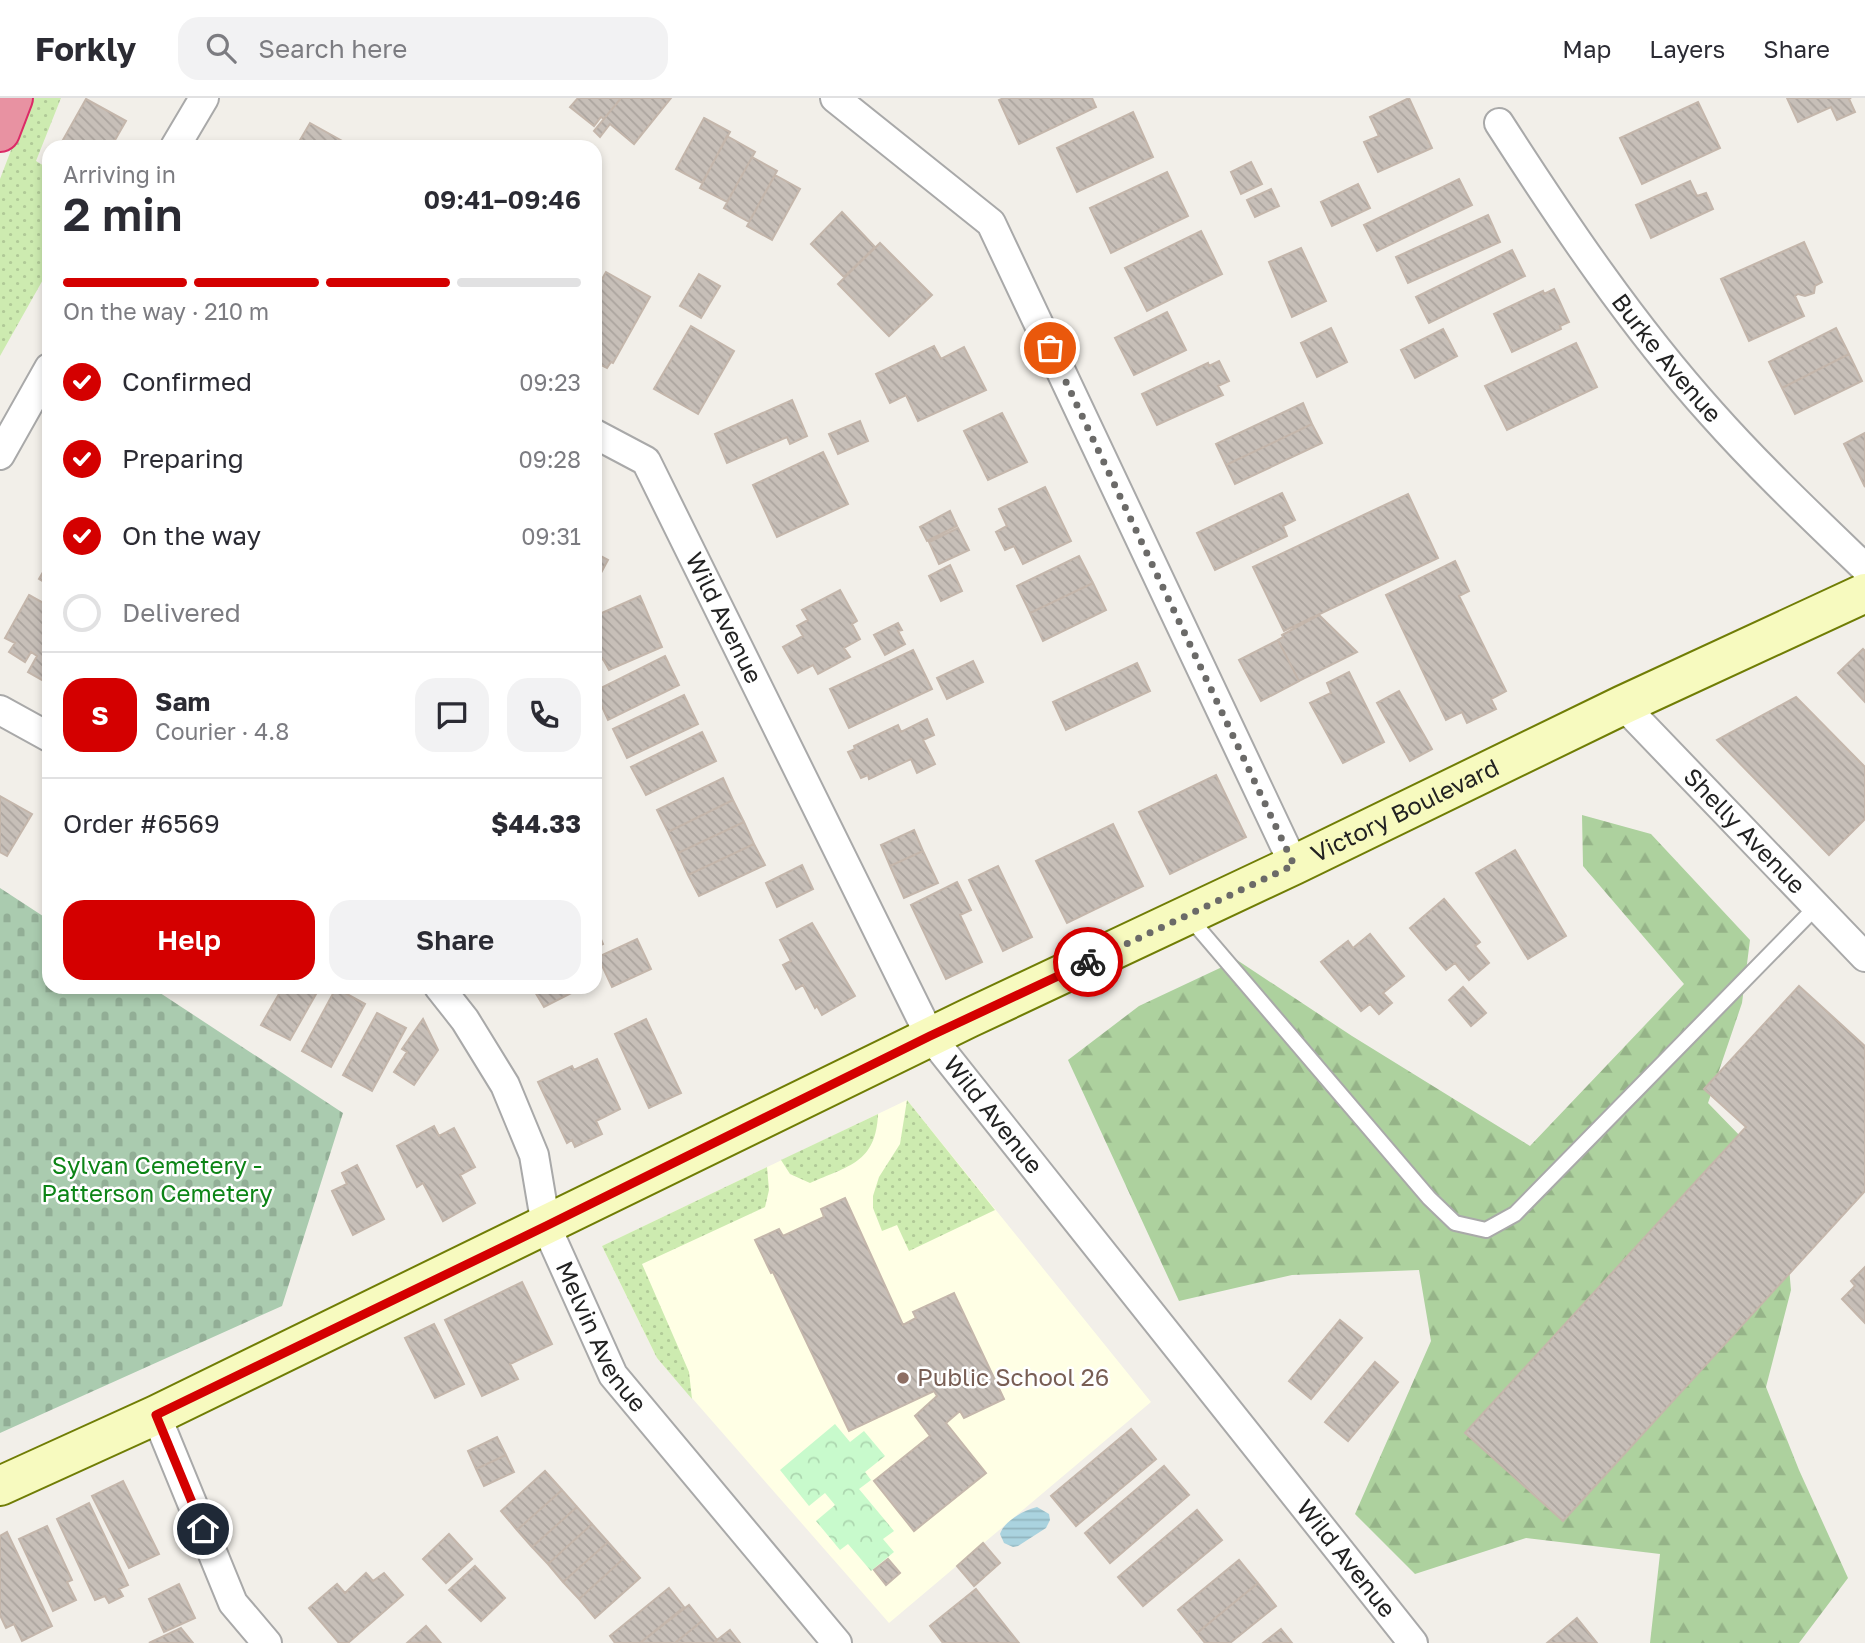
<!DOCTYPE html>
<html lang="en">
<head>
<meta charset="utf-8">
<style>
  body { margin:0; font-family:"Golos Text",sans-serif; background:#f2f2f3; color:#2b2b33; height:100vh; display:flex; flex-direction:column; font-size:26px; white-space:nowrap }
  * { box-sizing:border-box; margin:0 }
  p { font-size:23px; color:#7c7c81 }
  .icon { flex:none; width:38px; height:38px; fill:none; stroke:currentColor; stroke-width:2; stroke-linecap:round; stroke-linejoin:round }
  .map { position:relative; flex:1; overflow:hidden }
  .panel { position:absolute; left:42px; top:42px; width:560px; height:854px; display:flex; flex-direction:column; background:#fff; border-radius:21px; box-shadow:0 4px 10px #0003 }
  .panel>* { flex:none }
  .pin { position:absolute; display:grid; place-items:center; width:60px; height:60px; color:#fff; margin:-30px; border:4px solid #fff; border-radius:50%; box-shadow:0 2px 7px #0007 }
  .courier { position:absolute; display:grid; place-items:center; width:70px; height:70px; margin:-35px; border:5px solid #d40000; border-radius:50%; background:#fff; color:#222; box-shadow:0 2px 9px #0007 }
  .headline em { font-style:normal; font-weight:600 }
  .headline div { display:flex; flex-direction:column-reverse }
  .headline { display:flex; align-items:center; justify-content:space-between; height:119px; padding:0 21px }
  h1 { font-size:46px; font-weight:600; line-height:52px }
  .bar { display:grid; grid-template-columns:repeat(4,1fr); gap:10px 7px; align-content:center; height:84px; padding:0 21px }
  .bar i { height:9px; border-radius:5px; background:#e1e1e2 }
  .bar .on { background:#d40000 }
  .bar p { grid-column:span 4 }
  .line { display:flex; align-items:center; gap:18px; padding:0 21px; border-top:2px solid #e1e1e2 }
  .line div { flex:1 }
  .round { display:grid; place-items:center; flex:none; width:74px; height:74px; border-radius:21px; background:#f2f2f3 }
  ol { padding:0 21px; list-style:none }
  li { display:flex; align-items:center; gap:21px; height:77px }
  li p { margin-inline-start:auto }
  li .icon { padding:7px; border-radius:50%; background:#d40000; color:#fff; stroke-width:4 }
  li:last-child { color:#7c7c81 }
  li i { width:38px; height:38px; border:4px solid #e1e1e2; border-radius:50% }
  .cta { display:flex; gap:14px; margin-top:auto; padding:14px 21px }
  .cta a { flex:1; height:80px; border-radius:21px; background:#d40000; color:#fff; font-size:28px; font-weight:600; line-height:80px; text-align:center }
  .cta a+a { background:#f2f2f3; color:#2b2b33 }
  header { display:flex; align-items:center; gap:42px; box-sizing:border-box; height:98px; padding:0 35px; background:#fff; border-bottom:2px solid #e1e1e2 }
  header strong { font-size:33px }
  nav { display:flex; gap:38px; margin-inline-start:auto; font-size:24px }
  .search { width:490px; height:63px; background:#f2f2f3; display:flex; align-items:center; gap:18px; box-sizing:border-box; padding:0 24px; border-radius:21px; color:#7c7c81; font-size:26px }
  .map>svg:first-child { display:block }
</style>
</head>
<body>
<header>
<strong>Forkly</strong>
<div class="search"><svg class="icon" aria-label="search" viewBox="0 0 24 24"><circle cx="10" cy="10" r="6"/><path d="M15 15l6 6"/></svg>Search here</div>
<nav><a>Map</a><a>Layers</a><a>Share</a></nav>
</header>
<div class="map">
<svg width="1865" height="1545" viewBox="0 0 1865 1545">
  <defs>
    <pattern id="grass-dots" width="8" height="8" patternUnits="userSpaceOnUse" patternTransform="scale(1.75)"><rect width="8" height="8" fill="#cdebb0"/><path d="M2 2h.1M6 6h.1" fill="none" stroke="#b0c997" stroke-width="1.8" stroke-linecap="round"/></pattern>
    <pattern id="forest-firs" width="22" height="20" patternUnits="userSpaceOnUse" patternTransform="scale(1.75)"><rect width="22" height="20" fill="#add19e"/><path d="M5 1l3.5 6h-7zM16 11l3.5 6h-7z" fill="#95b388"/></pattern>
    <pattern id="cemetery-stones" width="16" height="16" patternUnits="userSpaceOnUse" patternTransform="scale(1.75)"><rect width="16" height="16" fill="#aacbaf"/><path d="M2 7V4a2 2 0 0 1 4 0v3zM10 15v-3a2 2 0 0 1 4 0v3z" fill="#92ae96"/></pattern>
    <pattern id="park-crowns" width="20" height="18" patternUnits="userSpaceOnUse" patternTransform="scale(1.75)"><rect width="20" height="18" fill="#c8facc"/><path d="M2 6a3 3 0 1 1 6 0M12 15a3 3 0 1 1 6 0" fill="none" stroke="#acd6af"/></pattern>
    <pattern id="water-rules" width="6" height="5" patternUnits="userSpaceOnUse" patternTransform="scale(1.75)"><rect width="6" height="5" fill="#aad3df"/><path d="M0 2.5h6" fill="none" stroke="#92b5bf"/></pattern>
    <pattern id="building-back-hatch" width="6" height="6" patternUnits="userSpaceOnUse" patternTransform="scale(1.75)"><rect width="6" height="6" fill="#c7bfb8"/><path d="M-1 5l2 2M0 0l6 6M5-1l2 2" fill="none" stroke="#aba49e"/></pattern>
  </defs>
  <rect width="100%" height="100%" fill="#f2efe9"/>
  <path fill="#ffffe5" d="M907,1002l244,302 -262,221 -232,-265 -55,-112z"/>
  <path fill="url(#grass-dots)" d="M31,0h30l-25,63 13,8v100l-49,87v-177z
    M907,1002l88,110 -86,41 -12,-26 -15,6 -9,-23v-12l6,-19 21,-33z
    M878,1016c-2,49 -30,52 -68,69l-20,-9 -9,-14z
    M767,1069l2,23 -4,17 -123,57 47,108 3,27 -35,-41 -55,-112z"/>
  <path fill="url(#forest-firs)" d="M1582,717l69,19 99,106 -8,63 -34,100 73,75 10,112 -25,97 33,83 49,108 -49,65h-149l10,-89 -134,-16 -111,36 -60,-60 76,-173 -12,-71 -127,5 -113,26 -111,-241 71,-54 98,-46 115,76 178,110 154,-162 -101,-118z"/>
  <path fill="url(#cemetery-stones)" d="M0,790l49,32v67h102l192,126 -61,193 -282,127z"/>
  <path fill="url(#park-crowns)" d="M835,1326l15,18 14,-11 21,25 -20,16 6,8 -12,9 35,42 -11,8 11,13 -23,19 -23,-27 -8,6 -24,-29 19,-16 -10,-12 -16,13 -29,-36z"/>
  <path fill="url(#water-rules)" d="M1037,1409l12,7 1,6 -4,8 -28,18 -5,1 -9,-4 -4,-9c4,-13 24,-24 37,-27z"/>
  <path fill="url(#building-back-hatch)" stroke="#c4b6ab" stroke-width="2" d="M578,0h43l-17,21 -3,-2 -7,9 -24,-19z
    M621,0h50l-37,46 -24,-20 -10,13 -6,-6z
    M1004,0h88l4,9 -77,37 -20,-44z
    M1409,0l23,50 -54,24 -14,-30 15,-6 -9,-19z
    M1787,0h64l-2,1 6,13 -18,8 -6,-13 -33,15z
    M86,1l40,22 -15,26h-52z
    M1698,4l22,46 -78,36 -22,-46z
    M1133,14l20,45 -76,35 -20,-44z
    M704,20l26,14 -28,51 -26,-14z
    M310,25l43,24h-57z
    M727,38l28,16 -28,50 -27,-14z
    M752,59l25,14 -28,51 -25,-14z
    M1251,64l11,22 -21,10 -10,-22z
    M1167,74l21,44 -77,37 -21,-45z
    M775,77l25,14 -28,51 -25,-14z
    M1459,81l13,26 -95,46 -13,-26z
    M1690,83l7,15 9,-3 7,16 -62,29 -15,-33z
    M1358,86l12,24 -38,18 -11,-24z
    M1271,91l8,17 -24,11 -8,-17z
    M842,114l33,35 -31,30 -33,-33z
    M1488,117l12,27 -92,41 -12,-26z
    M1201,133l21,43 -75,37 -22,-43z
    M1804,144l18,40 -7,4 -1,7 -9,3 -7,-2 -3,2 9,20 -55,25 -28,-62z
    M880,145l52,52 -43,41 -51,-52z
    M1301,150l25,53 -34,16 -23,-55z
    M1512,152l13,26 -96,47 -13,-26z
    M606,174l44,25 -37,66 -2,-1 -4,6 -12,-6v-71z
    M699,176l21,12 -19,32 -21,-12z
    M1554,191l15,33 -9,4 1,3 -49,23 -18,-38 49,-23 1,3z
    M1167,214l19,38 -52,25 -19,-37z
    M691,228l43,25 -36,63 -44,-25z
    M1331,230l16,34 -30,15 -16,-34z
    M1836,230l13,26 -67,34 -13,-26z
    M1443,231l14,27 -42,22 -14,-28z
    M1576,245l21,44 -90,43 -22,-44z
    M934,248l7,13 23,-12 22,43 -68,31 -12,-26 -16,8 -14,-29z
    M1849,256l13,27 -67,33 -13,-26z
    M1219,263l10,20 -11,5 5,9 -66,30 -15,-31 66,-31 1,3z
    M792,302l15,36 -17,8 -3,-7 -60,26 -12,-29z
    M1303,305l9,21 -86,41 -10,-21z
    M1002,315l25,49 -39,18 -24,-49z
    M860,323l8,20 -30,13 -9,-20z
    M1312,326l10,19 -87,41 -9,-19z
    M1865,335v54l-21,-43z
    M823,354l25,52 -71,33 -24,-52z
    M1045,389l26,54 -48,23 -9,-18 -9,4 -9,-18 11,-6 -8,-17z
    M1282,395l13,27 -12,6 4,10 -72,34 -18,-37z
    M1408,396l30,64 -154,73 -31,-64z
    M950,413l7,15 -30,15 -7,-14z
    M958,430l11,22 -30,14 -10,-22z
    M595,455l13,7 -13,24z
    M1079,458l14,27 -63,30 -13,-27z
    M1455,463l14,30 -10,5 47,95 -15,8 5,10 -29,14 -5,-11 -16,8 -60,-125z
    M49,464v23l-10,-6z
    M950,467l12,26 -21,10 -12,-25z
    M1093,485l13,27 -63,31 -13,-28z
    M840,492l17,31 -5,3 8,15 -16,9 6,9 -32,17 -5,-9 -15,8 -15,-26 20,-11 -6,-10 11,-6 -6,-10z
    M29,497l20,11v78l-21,-12 9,-16 -6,-4 -6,10 -16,-10 6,-9 -10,-5z
    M640,498l22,51 -53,23 -6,-11 -8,3v-46z
    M1319,517l38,37 -58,29 -21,-41 5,-3 -1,-2z
    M898,525l4,7 -4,1 7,13 -20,11 -11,-20z
    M1278,542l21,41 -38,20 -22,-41z
    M1863,551l2,2v51l-27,-29z
    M913,552l19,39 -83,39 -19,-39z
    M665,558l14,29 -71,35 -13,-29z
    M973,563l10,21 -36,17 -10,-21z
    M1137,565l13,28 -84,39 -13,-28z
    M1349,574l35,70 -41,21 -33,-60 21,-10 -4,-10z
    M1399,593l33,58 -22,12 -33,-58z
    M684,597l14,29 -71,34 -14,-29z
    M1796,599l69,70v52l-36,36 -112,-115z
    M927,621l7,16 -11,5 12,24 -18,9 -6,-14 -42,20 -1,-4 -7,3 -13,-26 7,-3 -1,-3 44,-21 3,7z
    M702,634l14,29 -70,34 -15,-28z
    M1216,677l30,62 -76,37 -31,-62z
    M723,680l10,22 -65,32 -11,-22z
    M0,698l32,18 -25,42 -7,-4z
    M733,702l11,22 -66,31 -10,-21z
    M744,724l10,22 -66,31 -10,-22z
    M1113,726l30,62 -76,37 -31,-62z
    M914,732l9,21 -33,15 -9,-21z
    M754,746l11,21 -66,31 -11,-21z
    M1515,752l51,86 -38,23 -52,-86z
    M923,753l15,32 -34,15 -14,-32z
    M802,767l11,24 -36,18 -11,-24z
    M998,768l34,71 -29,14 -34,-71z
    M957,784l14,28 -11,5 22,47 -36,17 -35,-74z
    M1444,801l36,43 -5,4 14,17 -20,17 -14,-17 -9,7 -36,-42z
    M812,825l43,73 -33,19 -5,-9 -2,2 -12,-23 -7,4 -13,-24 8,-4 -11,-21z
    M595,827l8,19 -8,4z
    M1370,836l34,42 -21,17 9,10 -13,11 -9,-10 -9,7 -40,-49 27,-21 5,7z
    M637,841l14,30 -39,18 -14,-30z
    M1799,888l66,60v145l-302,330 -98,-88 281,-306 -42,-38z
    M283,889h37l-30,53 -29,-15z
    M545,889h38l-39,20 -9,-15z
    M1463,889l23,26 -15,13 -22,-26z
    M336,890l29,16 -34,63 -29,-16z
    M377,915l29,15 -34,63 -29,-16z
    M423,921l15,31 -24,35 -20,-13 13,-20 -5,-3z
    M646,921l35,74 -32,15 -34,-74z
    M597,961l23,50 -24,12 6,13 -27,13 -3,-7 -5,3 -29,-61 34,-16 2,4z
    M434,1028l5,10 15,-8 21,39 -15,8 15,28 -32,18 -20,-38 -6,4 -20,-41z
    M357,1067l27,54 -31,16 -21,-44 15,-7 -5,-11z
    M845,1100l58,127 13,-7 -3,-6 41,-19 50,106 -40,19 -4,-7 -14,12 40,50 -72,58 -40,-50 56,-45 -15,-20 22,-20 -3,-5 -85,40 -76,-159 -2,1 -16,-33 24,-11 4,7 41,-19 -3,-8z
    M1865,1169v56l-23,-24 13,-13 -4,-5z
    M522,1184l30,62 -42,20 8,15 -36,17 -37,-76z
    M1340,1222l22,18 -51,61 -22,-18z
    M434,1226l30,60 -29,14 -30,-60z
    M1375,1264l23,20 -50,59 -23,-19z
    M1131,1331l25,30 -80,67 -25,-30z
    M497,1339l9,18 -30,14 -8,-18z
    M506,1357l8,17 -30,14 -8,-17z
    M1164,1368l25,29 -79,68 -25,-30z
    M545,1373l17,19 -45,40 -16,-19z
    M123,1383l36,73 -30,14 -37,-72z
    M562,1392l15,17 -45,40 -15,-17z
    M89,1405l39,82 -9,4 4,7 -14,7 -4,-7 -10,4 -38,-81z
    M577,1409l15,17 -44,40 -16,-17z
    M1197,1412l25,30 -79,66 -25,-29z
    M592,1426l16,18 -45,40 -15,-18z
    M47,1428l25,54 -5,2 9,18 -23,11 -34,-72z
    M7,1434l45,94 -30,15 -8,-17 -8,4 -6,-13v-79z
    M449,1436l23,25 -26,24 -23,-24z
    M608,1444l15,17 -44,40 -16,-17z
    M983,1445l17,20 -26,23 -17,-20z
    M623,1461l17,19 -45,40 -16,-19z
    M888,1461l12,14 -14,12 -12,-15z
    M1239,1462l19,23 -61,50 -19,-23z
    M475,1468l30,32 -24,23 -32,-31z
    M366,1475l7,8 11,-8 19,22 -55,48h-9l-30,-35 28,-24 8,9z
    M1258,1485l18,23 -46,37h-25l-8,-10z
    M179,1486l16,34 -31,14 -15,-33z
    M669,1490l15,19 -44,36h-25l-5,-7z
    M976,1491l43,54h-76l-13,-17z
    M689,1507l13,16 -27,22h-35z
    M1577,1520l20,25h-50z
    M702,1523l15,19 -3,3h-39z
    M426,1528l14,16 -33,1z
    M181,1530l12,15h-44z
    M1281,1531l11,14h-29z
    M730,1532l10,13h-26l3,-3z"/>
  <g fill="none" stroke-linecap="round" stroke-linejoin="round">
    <defs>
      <path id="lane" d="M1188,818l241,282 26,25 31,7 29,-16 302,-308"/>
      <g id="street">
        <path d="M835,0l156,125 303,642"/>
        <path id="s1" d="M1499,25c65,101 132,201 213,291 48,54 101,104 153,154"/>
        <path d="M175,49l29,-49"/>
        <path id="s2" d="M595,336l51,27 284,575 483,607"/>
        <path d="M0,357l49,-87"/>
        <path id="s3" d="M1623,607l242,252"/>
        <path d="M0,612l49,27"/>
        <path id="s4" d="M439,889l26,33 40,65 29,70 12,71 67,149 224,268"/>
        <path d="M156,1317l77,188 34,40"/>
      </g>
      <g id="secondary">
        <path id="s5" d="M0,1388l156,-71 813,-397 325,-153 329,-160 242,-112"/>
      </g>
      <path id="highway" d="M0,34l13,-34"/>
    </defs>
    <use href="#lane" stroke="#a9a9a9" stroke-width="18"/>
    <use href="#street" stroke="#a9a9a9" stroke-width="32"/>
    <use href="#secondary" stroke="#707d05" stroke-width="42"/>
    <use href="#highway" stroke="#dc2a67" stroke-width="42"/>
    <use href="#lane" stroke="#fff" stroke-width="14"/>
    <use href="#street" stroke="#fff" stroke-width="28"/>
    <use href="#secondary" stroke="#f7fabf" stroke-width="38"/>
    <use href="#highway" stroke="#e892a2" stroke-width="38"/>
  </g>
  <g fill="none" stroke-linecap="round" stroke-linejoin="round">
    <path stroke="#6b6a68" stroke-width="7" stroke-dasharray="0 12.6" d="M1050,250l244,517 -206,97"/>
    <path stroke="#d40000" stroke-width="9" d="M203,1431l-47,-114 390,-189 384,-190 158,-74"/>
  </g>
  <circle fill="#8d6e63" stroke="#fff" stroke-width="2.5" cx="903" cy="1280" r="7"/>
  <g text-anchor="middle" stroke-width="5" stroke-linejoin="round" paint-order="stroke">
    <g font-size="24" fill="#222" stroke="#fff">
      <text dy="8" stroke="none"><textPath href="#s1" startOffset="289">Burke Avenue</textPath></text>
      <text dy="8" stroke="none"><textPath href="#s2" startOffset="233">Wild Avenue</textPath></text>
      <text dy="8" stroke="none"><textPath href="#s5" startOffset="1559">Victory Boulevard</textPath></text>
      <text dy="8" stroke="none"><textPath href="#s3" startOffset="175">Shelly Avenue</textPath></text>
      <text dy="8" stroke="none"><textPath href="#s2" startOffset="800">Wild Avenue</textPath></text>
      <text dy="8" stroke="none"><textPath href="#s4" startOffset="390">Melvin Avenue</textPath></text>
      <text dy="8" stroke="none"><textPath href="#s2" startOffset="1367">Wild Avenue</textPath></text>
    </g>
    <g font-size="24" fill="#0c8416" stroke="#fff">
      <text x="157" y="1076">Sylvan Cemetery -<tspan x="157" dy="28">Patterson Cemetery</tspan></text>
    </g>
    <g font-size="24" fill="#785e54" stroke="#fff" text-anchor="start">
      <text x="917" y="1288">Public School 26</text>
    </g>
  </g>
</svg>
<div class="pin" style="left:1050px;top:250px;background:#ea580c"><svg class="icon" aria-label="bag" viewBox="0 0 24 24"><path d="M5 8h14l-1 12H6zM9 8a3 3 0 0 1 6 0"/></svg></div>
<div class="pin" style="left:203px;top:1431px;background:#1f2937"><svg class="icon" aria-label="home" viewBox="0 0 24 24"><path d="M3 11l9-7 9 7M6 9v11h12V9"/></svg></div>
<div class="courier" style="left:1088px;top:864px"><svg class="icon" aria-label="bike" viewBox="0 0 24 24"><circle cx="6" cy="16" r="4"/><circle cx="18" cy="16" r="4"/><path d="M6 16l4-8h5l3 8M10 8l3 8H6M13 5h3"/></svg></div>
<section class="panel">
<div class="headline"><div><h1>2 min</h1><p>Arriving in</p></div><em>09:41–09:46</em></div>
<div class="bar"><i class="on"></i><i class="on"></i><i class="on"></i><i></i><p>On the way · 210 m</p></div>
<ol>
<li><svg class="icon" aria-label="check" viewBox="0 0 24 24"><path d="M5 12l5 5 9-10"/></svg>Confirmed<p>09:23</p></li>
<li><svg class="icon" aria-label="check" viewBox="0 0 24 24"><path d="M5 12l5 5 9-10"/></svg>Preparing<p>09:28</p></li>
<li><svg class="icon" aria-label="check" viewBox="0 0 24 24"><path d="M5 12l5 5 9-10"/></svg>On the way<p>09:31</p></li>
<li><i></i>Delivered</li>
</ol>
<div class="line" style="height:126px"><b class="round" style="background:#d40000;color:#fff">S</b><div><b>Sam</b><p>Courier · 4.8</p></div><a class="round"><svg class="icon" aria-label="chat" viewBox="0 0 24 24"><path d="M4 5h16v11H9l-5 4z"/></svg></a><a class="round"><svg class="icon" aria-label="phone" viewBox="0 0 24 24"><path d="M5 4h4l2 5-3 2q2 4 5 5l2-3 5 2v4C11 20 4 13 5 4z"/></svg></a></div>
<div class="line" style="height:91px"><div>Order #6569</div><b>$44.33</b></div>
<div class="cta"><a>Help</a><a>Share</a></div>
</section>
</div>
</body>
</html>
